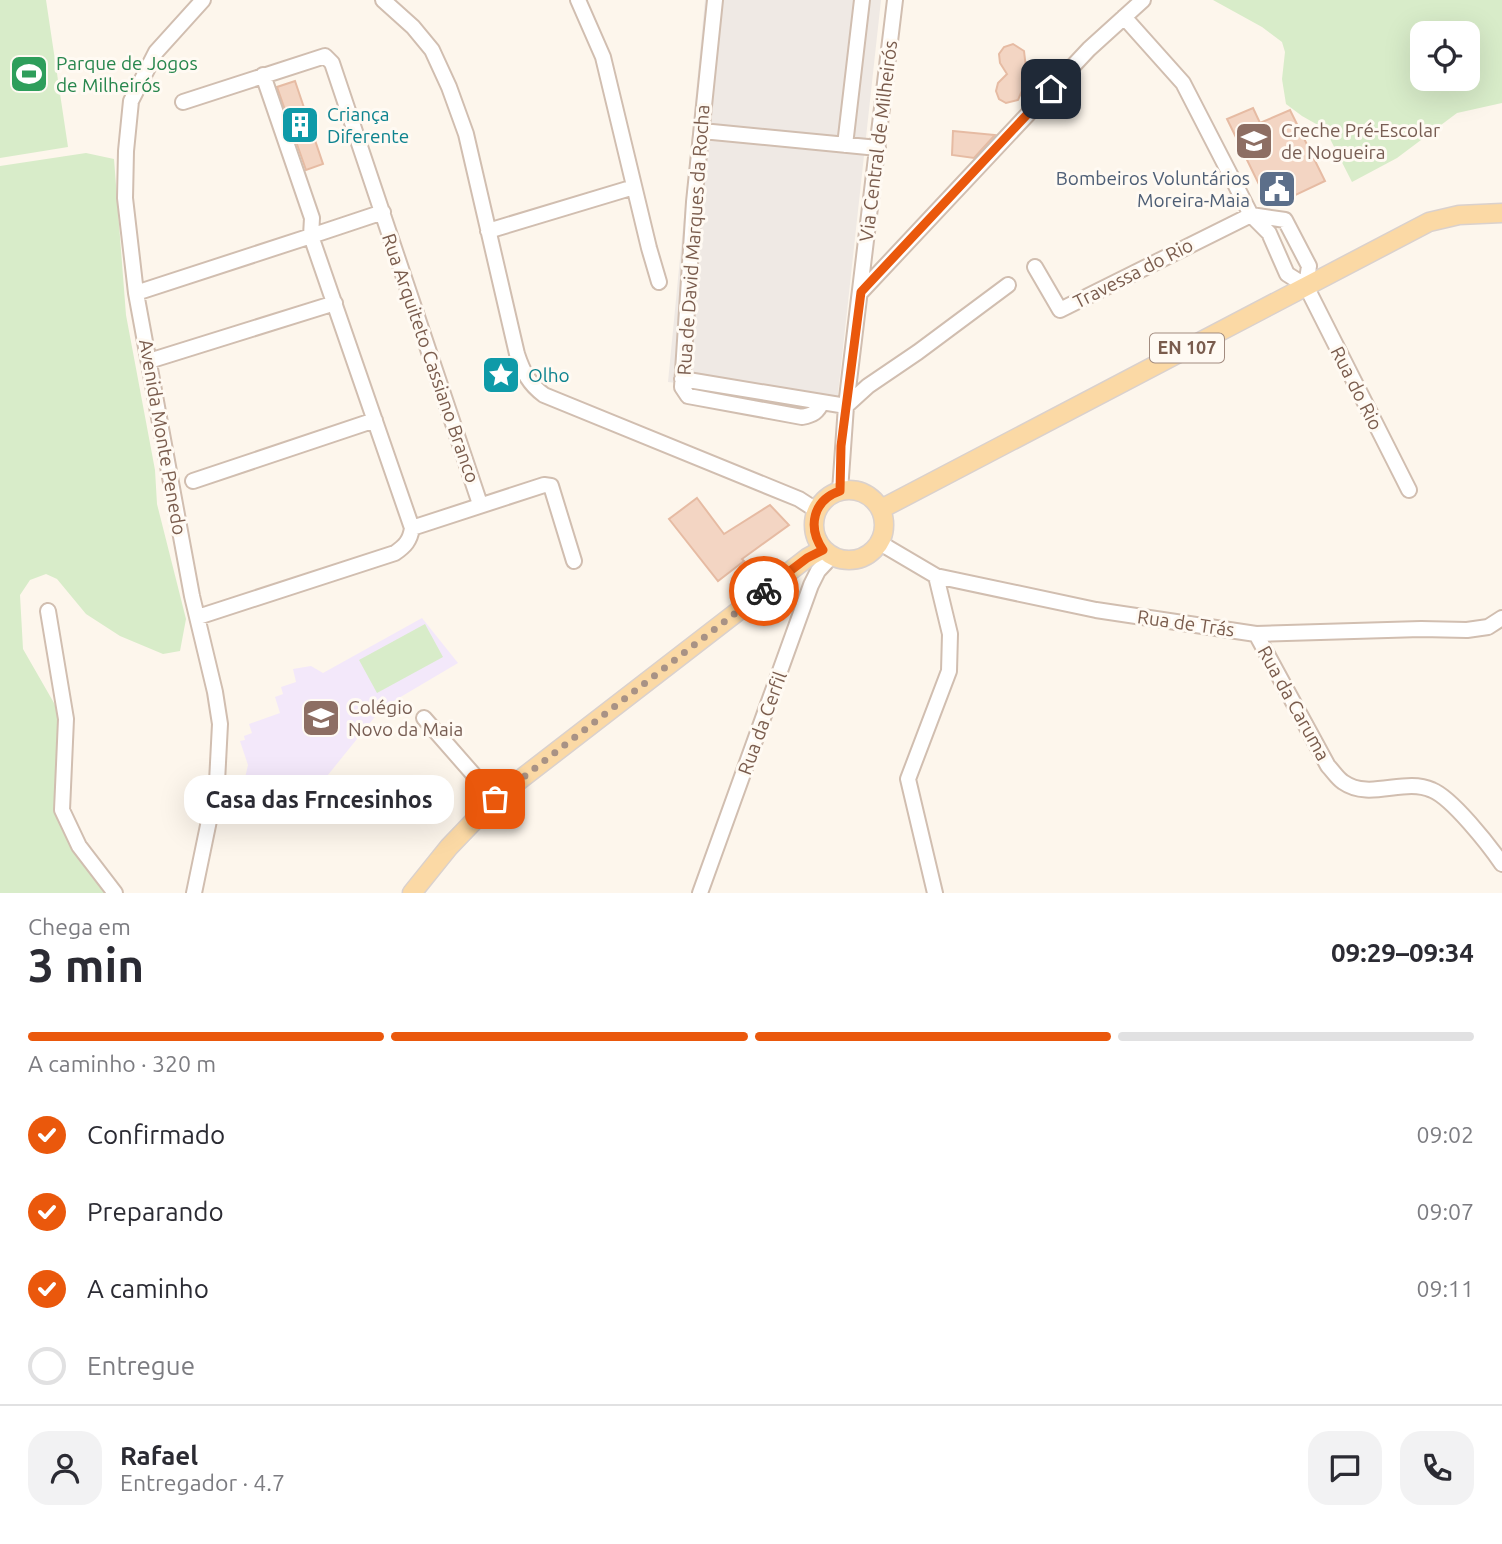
<!DOCTYPE html>
<html lang="pt">
<head>
<meta charset="utf-8">
<style>
  body { margin:0; font-family:Ubuntu,sans-serif; background:#f2f2f3; color:#2b2b33; height:100vh; display:flex; flex-direction:column; font-size:26px; white-space:nowrap }
  * { box-sizing:border-box; margin:0 }
  p { font-size:23px; color:#7c7c81 }
  .icon { flex:none; width:38px; height:38px; fill:none; stroke:currentColor; stroke-width:2; stroke-linecap:round; stroke-linejoin:round }
  .map { position:relative; height:893px; overflow:hidden }
  .drawer { display:flex; flex-direction:column; background:#fff; flex:1 }
  .drawer>* { flex:none }
  .tools { position:absolute; left:1410px; top:21px; display:grid; gap:14px }
  .tools a { display:grid; place-items:center; width:70px; height:70px; border-radius:14px; background:#fff; box-shadow:0 7px 28px #0002; font-size:35px }
  .pin { position:absolute; display:grid; place-items:center; width:60px; height:60px; color:#fff; margin:-30px; border-radius:14px; box-shadow:0 4px 10px #0006 }
  .courier { position:absolute; display:grid; place-items:center; width:70px; height:70px; margin:-35px; border:5px solid #ea580c; border-radius:50%; background:#fff; color:#222; box-shadow:0 2px 9px #0007 }
  .bubble { position:absolute; height:49px; border-radius:21px; background:#fff; box-shadow:0 7px 28px #0002; font-size:23px; font-weight:700; line-height:49px; text-align:center }
  .headline em { font-style:normal; font-weight:700 }
  .headline div { display:flex; flex-direction:column-reverse }
  .headline { display:flex; align-items:center; justify-content:space-between; height:119px; padding:0 28px }
  h1 { font-size:46px; font-weight:700; line-height:52px }
  .bar { display:grid; grid-template-columns:repeat(4,1fr); gap:10px 7px; align-content:center; height:84px; padding:0 28px }
  .bar i { height:9px; border-radius:5px; background:#e1e1e2 }
  .bar .on { background:#ea580c }
  .bar p { grid-column:span 4 }
  .line { display:flex; align-items:center; gap:18px; padding:0 28px; border-top:2px solid #e1e1e2 }
  .line div { flex:1 }
  .round { display:grid; place-items:center; flex:none; width:74px; height:74px; border-radius:21px; background:#f2f2f3 }
  ol { padding:0 28px; list-style:none }
  li { display:flex; align-items:center; gap:21px; height:77px }
  li p { margin-inline-start:auto }
  li .icon { padding:7px; border-radius:50%; background:#ea580c; color:#fff; stroke-width:4 }
  li:last-child { color:#7c7c81 }
  li i { width:38px; height:38px; border:4px solid #e1e1e2; border-radius:50% }
  .map>svg:first-child { display:block }
</style>
</head>
<body>
<div class="map">
<svg width="1502" height="893" viewBox="0 0 1502 893">
  <rect width="100%" height="100%" fill="#fdf6ec"/>
  <path fill="#efe9e4" d="M705,0h176l-44,403 -169,-21z"/>
  <path fill="#f3e8fa" d="M422,618l36,45 -76,45 -88,109 -56,-9 10,-43 -8,-24 5,-1 -1,-4 8,-3 -3,-9 31,-11 -5,-16 8,-3 -2,-7 15,-5 -3,-13 18,-3 12,7z"/>
  <path fill="#d8ecc9" fill-rule="evenodd" d="M0,0h46l22,147 -68,11z
    M1213,0h289v103l-45,10 -60,45 -45,24 -27,-53 -23,-13 -16,-12 -4,-25 3,-27 -3,-10 -20,-15zM1423,33h45v46h-45z
    M86,153l28,6 12,156 29,155 2,34 29,115 -6,32 -17,3 -43,-18 -34,-22 -29,-35 -11,-5 -16,6 -10,15 3,54 31,54 14,36 2,97 12,27 31,30h-113v-727z
    M425,624l18,33 -66,36 -18,-33z"/>
  <path fill="#f3d5c3" stroke="#e6bba3" stroke-width="2" d="M1013,44l11,7 2,17h5l-2,16h-4l-7,16 -12,3 -7,-4 -3,-8 2,-8 9,-9 -7,-11 -1,-9 5,-7z
    M295,81l28,83 -17,6 -29,-83z
    M1253,108l7,15 30,-13 35,71 -55,26 -43,-88z
    M953,131l42,4 -21,23 -22,-3z
    M697,498l27,36 46,-29 19,20 -47,34 2,2 -26,20 -49,-62z"/>
  <g fill="none" stroke-linecap="round" stroke-linejoin="round">
    <defs>
      <path id="minor" d="M383,0l30,27 19,23 17,37 17,47 51,220c6,18 12,30 27,41l255,104 17,11
        M578,0l25,57 46,191 10,34
        M715,0l-21,202 -12,185 6,9 114,21c11,-2 16,-5 20,-15
        M1124,17l59,66 68,132 18,18 18,41 19,12 103,204
        M263,75l49,143 -1,18 72,-24
        M183,102l142,-46 7,7 148,441
        M702,131l176,17
        M845,145l17,-145
        M1251,215l34,5 24,46 -3,20
        M488,231l146,-44
        M1035,267l25,43 191,-95
        M861,292l228,-243 54,-49
        M136,293l175,-57 101,292c-2,13 -7,18 -17,25l-197,64
        M149,361l186,-58
        M682,379l164,27
        M846,406l22,-20 50,-34 90,-67
        M193,481l182,-61
        M840,491l6,-85 49,-406
        M412,528l132,-43 7,1 23,75
        M880,543l56,33 160,34 160,24 165,-5 46,1 21,-3 14,-9
        M48,611l18,108 -4,91 17,36 36,47
        M1256,634l72,132c5,5 9,12 15,16 27,19 61,-5 89,8 20,8 57,55 70,74
        M424,718l71,81
        M194,893l23,-111 3,-58 -5,-32 -23,-96 -56,-303 -11,-95 1,-47 5,-50 25,-49 47,-52
        M700,893l111,-308 7,-14 14,-15
        M935,893l-27,-114 41,-108 1,-37 -14,-58"/>
      <path id="major" d="M814 525a35 35 0 1 1 70 0a35 35 0 1 1-70 0Z
        M881,509l548,-287 30,-7 43,-2
        M412,893l37,-46 46,-48 312,-241 16,-9"/>
    </defs>
    <use href="#minor" stroke="#d1beb0" stroke-width="18"/>
    <use href="#major" stroke="#dad1cd" stroke-width="21"/>
    <use href="#minor" stroke="#fff" stroke-width="14"/>
    <use href="#major" stroke="#fbd9a5" stroke-width="18"/>
  </g>
  <g fill="none" stroke-linecap="round" stroke-linejoin="round">
    <path stroke="#a89285" stroke-width="7" stroke-dasharray="0 12.6" d="M495,799l269,-208"/>
    <path stroke="#ea580c" stroke-width="9" d="M764,591l43,-33 16,-8c-16,-23 -10,-50 17,-59l1,-45 20,-154 190,-203"/>
  </g>
  <defs>
    <symbol id="stadium-square" viewBox="-11 -11 22 22"><rect x="-9" y="-9" width="18" height="18" rx="4" fill="#2e9e5b" stroke="#fffaf3"/><path d="M0-5a6.5 5 0 1 0 0 10a6.5 5 0 1 0 0-10ZM-3.5-1.8h7v3.6h-7Z" fill="#fff"/></symbol>
    <symbol id="building-square" viewBox="-11 -11 22 22"><rect x="-9" y="-9" width="18" height="18" rx="4" fill="#0f9aa8" stroke="#fffaf3"/><path d="M-4-6H4V6H1V3H-1V6H-4ZM-2.5-4.3h1.7v1.8h-1.7ZM.8-4.3h1.7v1.8H.8ZM-2.5-1h1.7V.8h-1.7ZM.8-1h1.7V.8H.8Z" fill="#fff"/></symbol>
    <symbol id="school-square" viewBox="-11 -11 22 22"><rect x="-9" y="-9" width="18" height="18" rx="4" fill="#8d6e63" stroke="#fffaf3"/><path d="M0-5L7-2L0 1L-7-2ZM-4 1L0 2.5L4 1V4Q0 6-4 4Z" fill="#fff"/></symbol>
    <symbol id="civic-square" viewBox="-11 -11 22 22"><rect x="-9" y="-9" width="18" height="18" rx="4" fill="#5c6f8a" stroke="#fffaf3"/><path d="M-.6-6.5H3V-4.5H.6V-3L4-1V1h2V6H-6V1h2V-1L-.6-3ZM-1.2 2.5V6h2.4V2.5Z" fill="#fff"/></symbol>
    <symbol id="sight-square" viewBox="-11 -11 22 22"><rect x="-9" y="-9" width="18" height="18" rx="4" fill="#0f9aa8" stroke="#fffaf3"/><path d="M0-6L1.8-2.2L6-1.7L2.9 1.2L3.7 5.4L0 3.3L-3.7 5.4L-2.9 1.2L-6-1.7L-1.8-2.2Z" fill="#fff"/></symbol>
  </defs>
  <g fill-rule="evenodd">
    <use href="#stadium-square" x="7" y="52" width="44" height="44"/>
    <use href="#building-square" x="278" y="103" width="44" height="44"/>
    <use href="#school-square" x="1232" y="119" width="44" height="44"/>
    <use href="#civic-square" x="1255" y="167" width="44" height="44"/>
    <use href="#sight-square" x="479" y="353" width="44" height="44"/>
    <use href="#school-square" x="299" y="696" width="44" height="44"/>
  </g>
  <g text-anchor="middle" stroke-width="6" stroke-linejoin="round" paint-order="stroke">
    <rect fill="#fffaf3" stroke="#a28b7f" stroke-width="2" x="1150" y="333.5" width="74" height="29" rx="5"/>
    <g font-size="18" font-weight="bold" fill="#7a5c4d">
      <text x="1187" y="354">EN 107</text>
    </g>
    <g font-size="19" fill="#27864d" stroke="#fffaf3" text-anchor="start">
      <text x="56" y="70">Parque de Jogos<tspan x="56" dy="22">de Milheirós</tspan></text>
    </g>
    <g font-size="19" fill="#0d838f" stroke="#fffaf3" text-anchor="start">
      <text x="327" y="121">Criança<tspan x="327" dy="22">Diferente</tspan></text>
      <text x="528" y="382">Olho</text>
    </g>
    <g font-size="19" fill="#785e54" stroke="#fffaf3" text-anchor="start">
      <text x="1281" y="137">Creche Pré-Escolar<tspan x="1281" dy="22">de Nogueira</tspan></text>
      <text x="348" y="714">Colégio<tspan x="348" dy="22">Novo da Maia</tspan></text>
    </g>
    <g font-size="19" fill="#7a5c4d" stroke="#fffaf3">
      <text transform="translate(878 141) rotate(-83)" y="7">Via Central de Milheirós</text>
      <text transform="translate(693 240) rotate(-86)" y="7">Rua de David Marques da Rocha</text>
      <text transform="translate(1133 273) rotate(-27)" y="7">Travessa do Rio</text>
      <text transform="translate(431 358) rotate(71)" y="7">Rua Arquiteto Cassiano Branco</text>
      <text transform="translate(1357 388) rotate(63)" y="7">Rua do Rio</text>
      <text transform="translate(163 437) rotate(80)" y="7">Avenida Monte Penedo</text>
      <text transform="translate(1186 623) rotate(8)" y="7">Rua de Trás</text>
      <text transform="translate(1294 703) rotate(61)" y="7">Rua da Caruma</text>
      <text transform="translate(762 723) rotate(-70)" y="7">Rua da Cerfil</text>
    </g>
    <g font-size="19" fill="#4e5e75" stroke="#fffaf3" text-anchor="end">
      <text x="1250" y="185">Bombeiros Voluntários<tspan x="1250" dy="22">Moreira-Maia</tspan></text>
    </g>
  </g>
</svg>
<div class="tools">
<a><svg class="icon" aria-label="locate" viewBox="0 0 24 24"><circle cx="12" cy="12" r="6"/><path d="M12 2v4M12 18v4M2 12h4M18 12h4"/></svg></a>
</div>
<div class="pin" style="left:495px;top:799px;background:#ea580c"><svg class="icon" aria-label="bag" viewBox="0 0 24 24"><path d="M5 8h14l-1 12H6zM9 8a3 3 0 0 1 6 0"/></svg></div>
<div class="pin" style="left:1051px;top:89px;background:#1f2937"><svg class="icon" aria-label="home" viewBox="0 0 24 24"><path d="M3 11l9-7 9 7M6 9v11h12V9"/></svg></div>
<div class="courier" style="left:764px;top:591px"><svg class="icon" aria-label="bike" viewBox="0 0 24 24"><circle cx="6" cy="16" r="4"/><circle cx="18" cy="16" r="4"/><path d="M6 16l4-8h5l3 8M10 8l3 8H6M13 5h3"/></svg></div>
<div class="bubble" style="left:184px;top:775px;width:270px">Casa das Frncesinhos</div>
</div>
<section class="drawer">
<div class="headline"><div><h1>3 min</h1><p>Chega em</p></div><em>09:29–09:34</em></div>
<div class="bar"><i class="on"></i><i class="on"></i><i class="on"></i><i></i><p>A caminho · 320 m</p></div>
<ol>
<li><svg class="icon" aria-label="check" viewBox="0 0 24 24"><path d="M5 12l5 5 9-10"/></svg>Confirmado<p>09:02</p></li>
<li><svg class="icon" aria-label="check" viewBox="0 0 24 24"><path d="M5 12l5 5 9-10"/></svg>Preparando<p>09:07</p></li>
<li><svg class="icon" aria-label="check" viewBox="0 0 24 24"><path d="M5 12l5 5 9-10"/></svg>A caminho<p>09:11</p></li>
<li><i></i>Entregue</li>
</ol>
<div class="line" style="height:126px"><a class="round"><svg class="icon" aria-label="person" viewBox="0 0 24 24"><circle cx="12" cy="8" r="4"/><path d="M4 21q1-7 8-7t8 7"/></svg></a><div><b>Rafael</b><p>Entregador · 4.7</p></div><a class="round"><svg class="icon" aria-label="chat" viewBox="0 0 24 24"><path d="M4 5h16v11H9l-5 4z"/></svg></a><a class="round"><svg class="icon" aria-label="phone" viewBox="0 0 24 24"><path d="M5 4h4l2 5-3 2q2 4 5 5l2-3 5 2v4C11 20 4 13 5 4z"/></svg></a></div>
</section>
</body>
</html>
